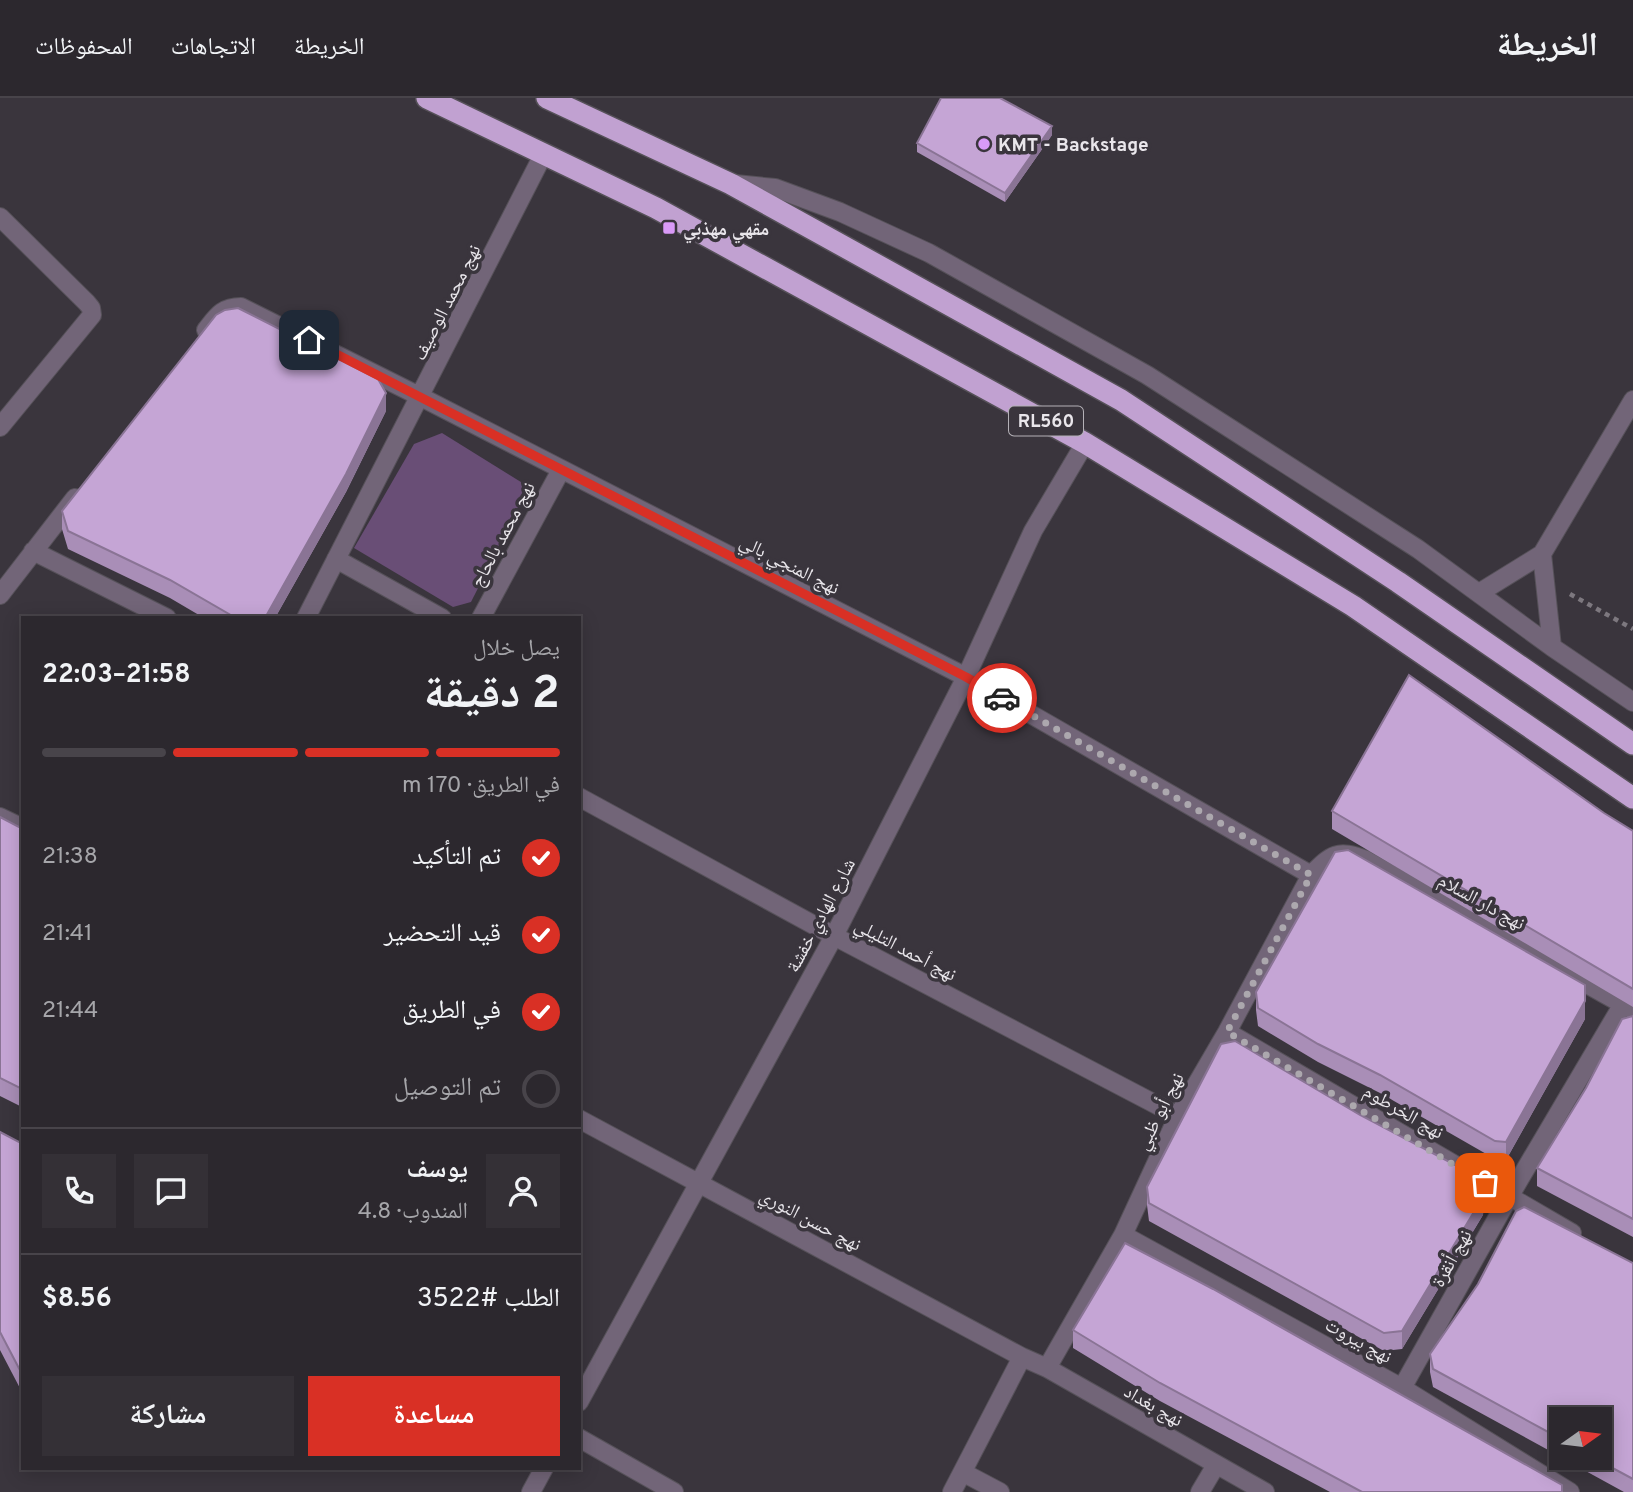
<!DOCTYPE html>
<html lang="ar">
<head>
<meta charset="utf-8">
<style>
  body { margin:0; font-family:Overpass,"Noto Naskh Arabic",sans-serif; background:#343036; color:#f1f3f6; direction:rtl; height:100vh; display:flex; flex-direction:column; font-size:26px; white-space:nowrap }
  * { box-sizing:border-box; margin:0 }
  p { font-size:23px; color:#a6a6aa }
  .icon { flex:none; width:38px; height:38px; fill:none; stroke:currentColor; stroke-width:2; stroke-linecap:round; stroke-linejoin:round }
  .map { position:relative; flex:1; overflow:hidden; direction:ltr }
  .details { position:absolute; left:21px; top:518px; width:560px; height:854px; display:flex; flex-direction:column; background:#2c282e; border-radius:0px; box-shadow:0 4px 18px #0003,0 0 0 2px #48444a; direction:rtl }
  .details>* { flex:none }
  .needle { width:46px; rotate:76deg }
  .buttons { position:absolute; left:1549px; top:1309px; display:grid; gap:14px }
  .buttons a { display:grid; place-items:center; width:63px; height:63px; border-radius:0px; background:#2c282e; box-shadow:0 4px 18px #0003,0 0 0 2px #48444a; font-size:35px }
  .pin { position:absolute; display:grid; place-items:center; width:60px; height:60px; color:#fff; margin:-30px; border-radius:14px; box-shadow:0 4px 10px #0006 }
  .courier { position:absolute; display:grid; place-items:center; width:70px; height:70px; margin:-35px; border:5px solid #d93025; border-radius:50%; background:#fff; color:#222; box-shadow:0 2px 9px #0007 }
  .overview em { font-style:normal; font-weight:700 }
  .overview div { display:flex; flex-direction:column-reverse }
  .overview { display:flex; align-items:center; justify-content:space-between; height:119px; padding:0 21px }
  h1 { font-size:46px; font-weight:700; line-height:52px }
  .bar { display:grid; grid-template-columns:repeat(4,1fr); gap:10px 7px; align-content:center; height:84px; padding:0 21px }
  .bar i { height:9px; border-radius:5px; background:#48444a }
  .bar .current { background:#d93025 }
  .bar p { grid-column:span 4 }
  .line { display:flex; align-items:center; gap:18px; padding:0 21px; border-top:2px solid #48444a }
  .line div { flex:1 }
  .round { display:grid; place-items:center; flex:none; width:74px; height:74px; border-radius:0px; background:#343036 }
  ol { padding:0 21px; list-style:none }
  li { display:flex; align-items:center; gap:21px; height:77px }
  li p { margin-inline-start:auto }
  li .icon { padding:7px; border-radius:50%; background:#d93025; color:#fff; stroke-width:4 }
  li:last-child { color:#a6a6aa }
  li i { width:38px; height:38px; border:4px solid #48444a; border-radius:50% }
  .cta { display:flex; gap:14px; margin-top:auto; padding:14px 21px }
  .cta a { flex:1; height:80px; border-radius:0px; background:#d93025; color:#fff; font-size:28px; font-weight:700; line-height:80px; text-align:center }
  .cta a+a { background:#343036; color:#f1f3f6 }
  header { display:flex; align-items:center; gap:42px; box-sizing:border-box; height:98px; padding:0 35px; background:#2c282e; border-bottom:2px solid #48444a }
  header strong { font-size:33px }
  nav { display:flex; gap:38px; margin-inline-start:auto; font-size:24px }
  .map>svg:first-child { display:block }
</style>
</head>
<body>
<header>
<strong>الخريطة</strong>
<nav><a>الخريطة</a><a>الاتجاهات</a><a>المحفوظات</a></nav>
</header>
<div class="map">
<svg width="1633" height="1394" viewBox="0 0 1633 1394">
  <rect width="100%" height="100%" fill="#3a353d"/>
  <path fill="#694e76" d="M442,335l87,54 -58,115 -18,5 -99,-59 60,-104z"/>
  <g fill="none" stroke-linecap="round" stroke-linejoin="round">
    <defs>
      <path id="minor" d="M735,86l40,4 65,24 89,41 218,122 271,174 134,98 81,55
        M0,119l87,86 4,5 1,7 -92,112
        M206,232c11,-14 16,-23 35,-23l180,90 545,280 345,198
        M33,453l134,67
        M1542,456l10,93
        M336,461l106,59
        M1479,495l63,-39 91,-154
        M0,497l75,-97
        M306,520l238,-465
        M481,520l80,-148
        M579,699l255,139 344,180
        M0,719l23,11
        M1227,934l345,201
        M579,1021l443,238 25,11 218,124
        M1123,1137l279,153 168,104
        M1047,1270l76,-133 55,-119 49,-84 84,-157c21,-21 26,-26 55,-15l267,150
        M1402,1290l107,-191 114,-193
        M579,1304l255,-466 132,-259 67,-146 52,-88
        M579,1340l95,54
        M964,1375l36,19
        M531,1394l13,-24
        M952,1394l70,-135
        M1200,1394l16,-27"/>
      <path id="highway" d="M427,0l229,110 429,235 268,163 280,192
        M547,0l184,86 390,216 277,182 235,162"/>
    </defs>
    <use href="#minor" stroke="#565159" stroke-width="20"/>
    <use href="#highway" stroke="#565159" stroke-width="24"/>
    <path stroke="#7d787f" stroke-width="4.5" stroke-dasharray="5 5" stroke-linecap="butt" d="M1570,496l63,35"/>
    <use href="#minor" stroke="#726578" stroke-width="18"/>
    <use href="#highway" stroke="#c1a1d1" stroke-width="21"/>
  </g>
  <path fill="#a98eb7" d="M1052,37l-47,67 -88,-50v-9z
    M386,313l-40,81 -71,126h-71l-34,-20 -102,-49 -6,-20v-18z
    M1332,713l272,2 29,18v176l-301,-178z
    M0,719l23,12v271l-3,6 -20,-10z
    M1256,894l329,27 -79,141 -11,-1 -115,-66 -62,-31 -60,-36 -2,-16z
    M1633,918v221l-96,-51v-18z
    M0,1034l23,12v250l-23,-44z
    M1147,1089l337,19 -1,9 -81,134 -18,2 -235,-130 -2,-16z
    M1633,1165v229h-9l-62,-34h38l-39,-39v38l-128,-70 -3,-15v-18z
    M1073,1232l489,162h-232l-170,-91 -87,-53z"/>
  <path fill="#8a7495" d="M1052,28v9l-47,67v-9z
    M386,295v18l-40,81 -71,126h-10z
    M1585,903v18l-79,141v-18z
    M23,984v18l-3,6v-18z
    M1484,1090l-1,27 -81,134v-18z"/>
  <path fill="#c5a5d5" stroke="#8a7495" stroke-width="2" d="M941,0h59l52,28 -47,67 -88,-50z
    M238,210l140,71 8,14 -40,81 -81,144h-29l-66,-38 -102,-49 -6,-20 154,-196 9,-5z
    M1409,577l195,138 29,18v158l-301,-178z
    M0,719l23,12v253l-3,6 -20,-10z
    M1348,752l237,135v16l-79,141 -11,-1 -115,-66 -62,-31 -60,-36 -2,-16 79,-140z
    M1633,918v203l-96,-51 49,-80 36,-69z
    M1235,943l125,74 120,63 4,10 -1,9 -81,134 -18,2 -235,-130 -2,-16 74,-143z
    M0,1034l23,12v232l-23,-44z
    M1524,1109l109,56v216l-39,-21h6v-39h-39v20l-128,-70 -3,-15 48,-70 38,-73z
    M1125,1145l88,46 349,196v7h-200l-202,-109 -87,-53z"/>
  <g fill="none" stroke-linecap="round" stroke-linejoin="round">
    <path stroke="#aca8ae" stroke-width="7" stroke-dasharray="0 12.6" d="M1002,600l309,177 -84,157 258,151"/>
    <path stroke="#d93025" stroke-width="9" d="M309,242l657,337 36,21"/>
  </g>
  <g fill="#d99af7" stroke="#3a353d" stroke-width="2.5">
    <circle cx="984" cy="46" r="7"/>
    <rect x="662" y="123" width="14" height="14" rx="3.5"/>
  </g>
  <g text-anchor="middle" stroke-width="7" stroke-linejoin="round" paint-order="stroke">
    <rect fill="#3a353d" stroke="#b4b1b7" stroke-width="2" x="1009" y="308.5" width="74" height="29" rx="5"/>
    <g font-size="18" font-weight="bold" fill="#e9e6eb">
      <text x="1046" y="329">RL560</text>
    </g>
    <g font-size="19" font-weight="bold" fill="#e9e6eb" stroke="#3a353d" text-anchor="start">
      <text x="998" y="53">KMT - Backstage</text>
      <text x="683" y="137">مقهي مهذبي</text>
    </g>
    <g font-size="19" fill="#e9e6eb" stroke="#3a353d">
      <text transform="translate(446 204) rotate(-63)" y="7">نهج محمد الوصيف</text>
      <text transform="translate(502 436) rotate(-62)" y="7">نهج محمد بالحاج</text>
      <text transform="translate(790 466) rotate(27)" y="7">نهج المنجي بالي</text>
      <text transform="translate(1482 803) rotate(29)" y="7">نهج دار السلام</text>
      <text transform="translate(820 817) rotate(-62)" y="7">شارع الهادي خفشة</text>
      <text transform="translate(906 851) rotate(28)" y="7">نهج أحمد التليلي</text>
      <text transform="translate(1159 1013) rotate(-63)" y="7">نهج أبو ظبي</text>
      <text transform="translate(1404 1013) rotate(30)" y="7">نهج الخرطوم</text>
      <text transform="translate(811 1121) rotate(28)" y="7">نهج حسن النوري</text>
      <text transform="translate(1451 1160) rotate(-61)" y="7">نهج أنقرة</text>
      <text transform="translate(1359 1242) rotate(29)" y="7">نهج بيروت</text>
      <text transform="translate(1154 1307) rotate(30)" y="7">نهج بغداد</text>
    </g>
  </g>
</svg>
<div class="buttons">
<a><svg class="needle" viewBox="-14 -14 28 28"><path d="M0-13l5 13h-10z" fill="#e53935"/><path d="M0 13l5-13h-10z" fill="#a6a6aa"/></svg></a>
</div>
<div class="pin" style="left:1485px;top:1085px;background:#ea580c"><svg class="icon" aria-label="bag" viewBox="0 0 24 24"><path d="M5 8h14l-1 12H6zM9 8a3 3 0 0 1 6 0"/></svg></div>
<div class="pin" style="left:309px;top:242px;background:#1f2937"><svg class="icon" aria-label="home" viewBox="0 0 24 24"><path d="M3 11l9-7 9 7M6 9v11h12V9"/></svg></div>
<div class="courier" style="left:1002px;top:600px"><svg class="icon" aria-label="car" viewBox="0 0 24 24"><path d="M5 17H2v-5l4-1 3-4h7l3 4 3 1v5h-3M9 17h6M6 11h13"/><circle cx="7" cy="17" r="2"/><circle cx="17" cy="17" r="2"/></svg></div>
<section class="details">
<div class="overview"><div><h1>2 دقيقة</h1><p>يصل خلال</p></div><em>21:58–22:03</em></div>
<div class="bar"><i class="current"></i><i class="current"></i><i class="current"></i><i></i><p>في الطريق · 170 m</p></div>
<ol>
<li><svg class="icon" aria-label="check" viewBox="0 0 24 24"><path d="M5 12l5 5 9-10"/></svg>تم التأكيد<p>21:38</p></li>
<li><svg class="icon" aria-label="check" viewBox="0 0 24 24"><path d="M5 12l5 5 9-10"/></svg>قيد التحضير<p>21:41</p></li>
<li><svg class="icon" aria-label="check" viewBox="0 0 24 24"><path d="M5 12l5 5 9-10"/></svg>في الطريق<p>21:44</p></li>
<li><i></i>تم التوصيل</li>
</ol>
<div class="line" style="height:126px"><a class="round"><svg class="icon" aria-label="person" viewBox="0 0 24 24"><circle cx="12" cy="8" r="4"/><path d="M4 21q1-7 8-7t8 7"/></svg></a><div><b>يوسف</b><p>المندوب · 4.8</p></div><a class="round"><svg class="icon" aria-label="chat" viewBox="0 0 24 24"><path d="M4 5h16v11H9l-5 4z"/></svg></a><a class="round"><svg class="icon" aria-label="phone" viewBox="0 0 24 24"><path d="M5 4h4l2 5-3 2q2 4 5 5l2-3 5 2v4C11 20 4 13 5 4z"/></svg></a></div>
<div class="line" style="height:91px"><div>الطلب #3522</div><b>$8.56</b></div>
<div class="cta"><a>مساعدة</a><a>مشاركة</a></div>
</section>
</div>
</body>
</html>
